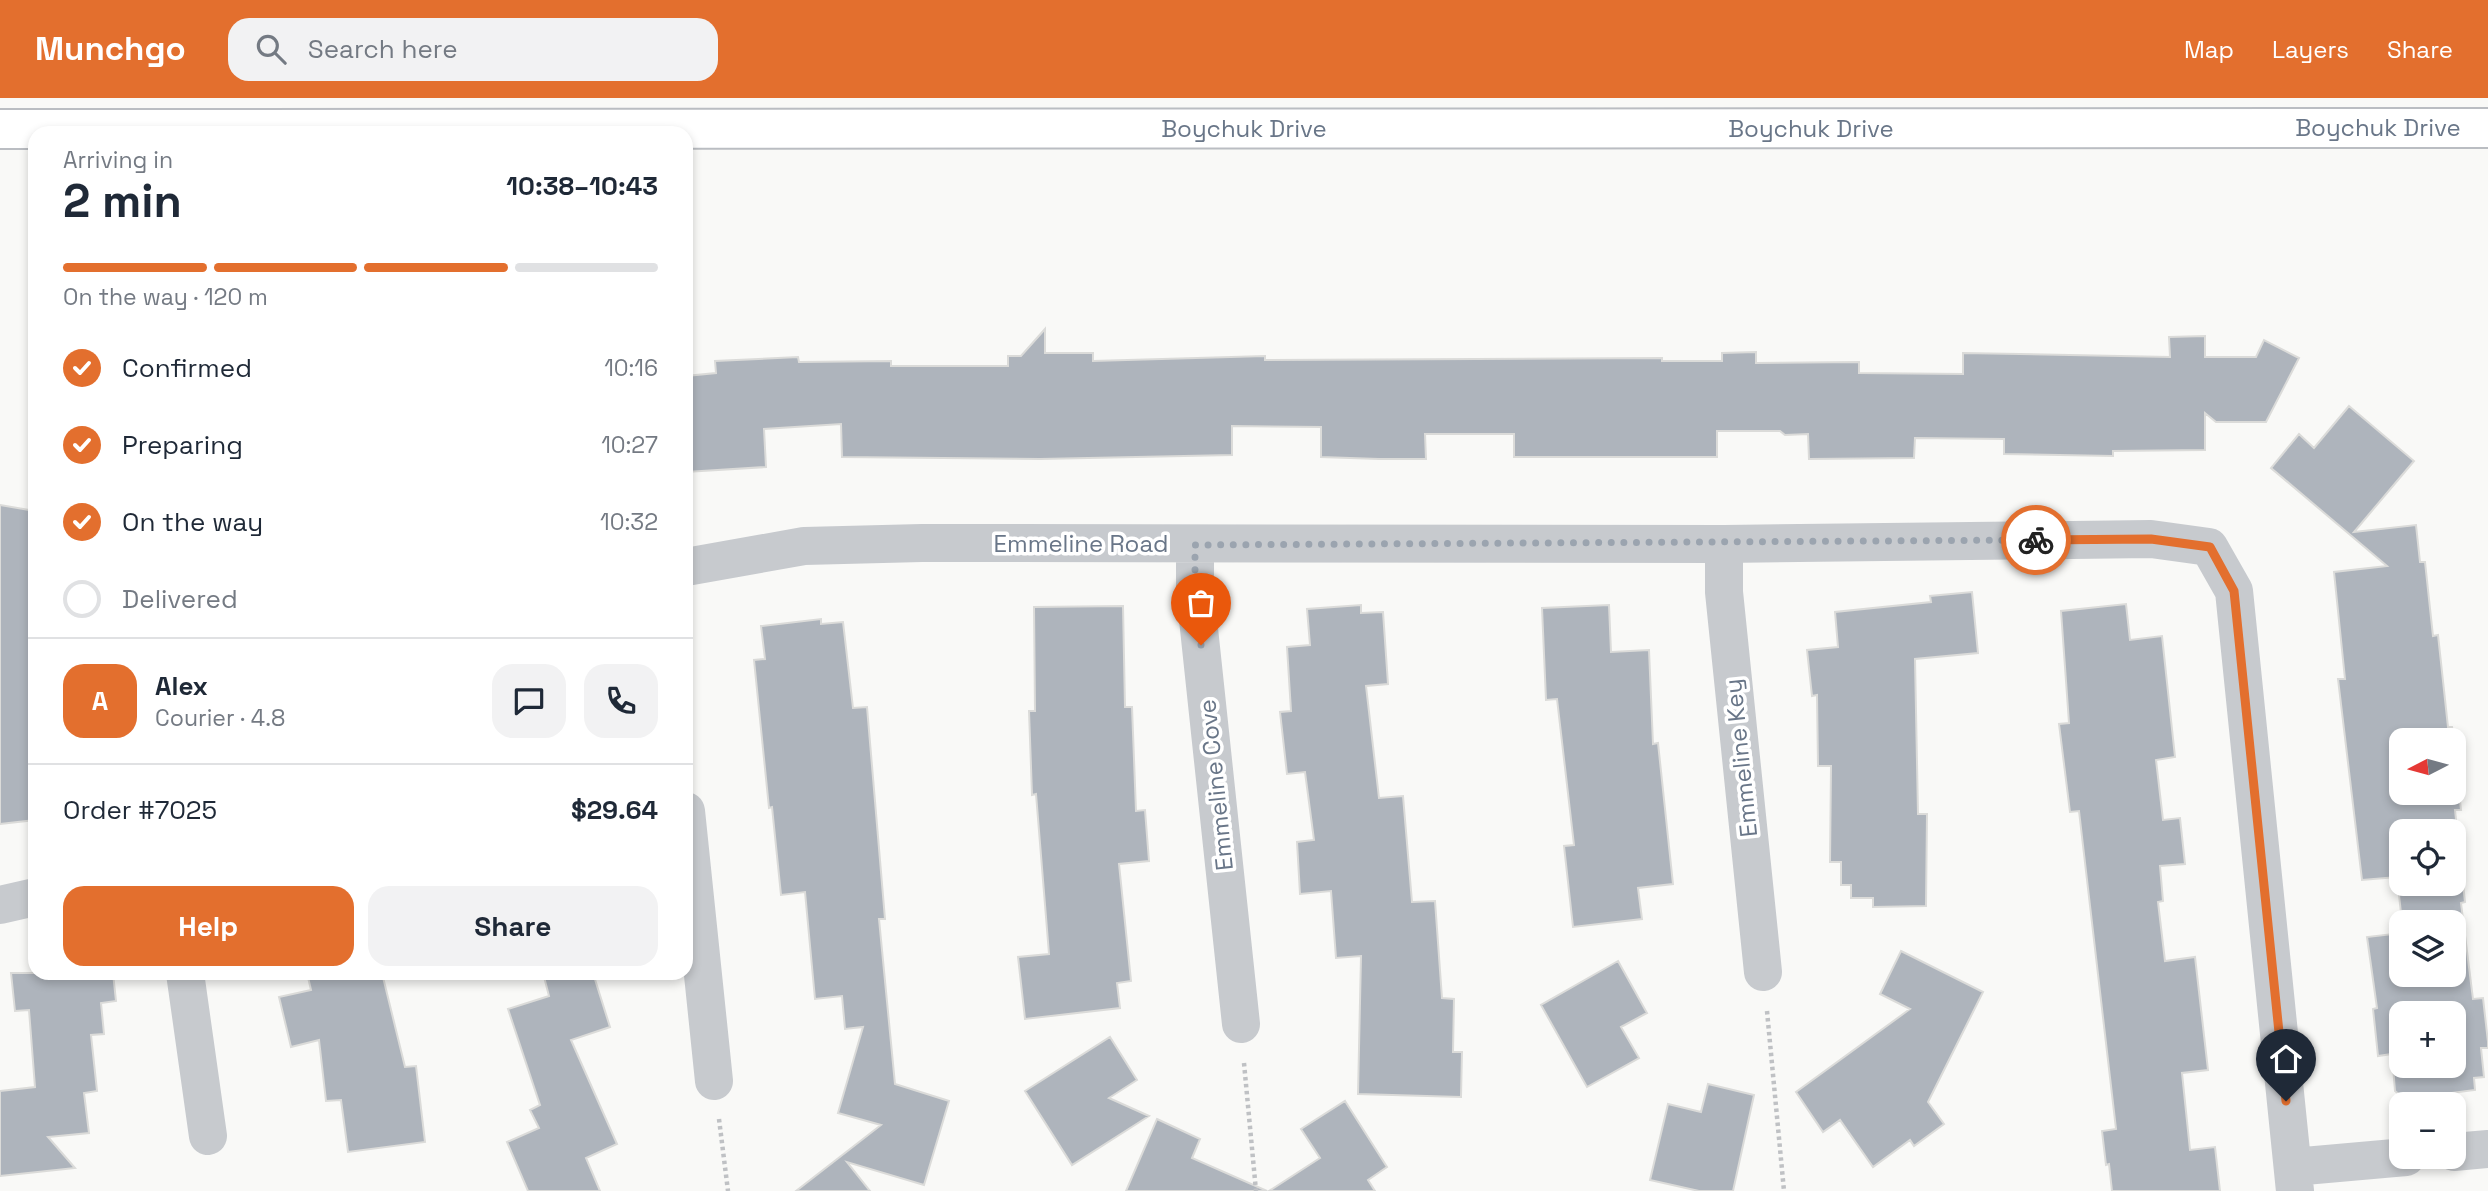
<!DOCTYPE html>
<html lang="en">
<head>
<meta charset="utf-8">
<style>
  body { margin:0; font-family:"Space Grotesk",sans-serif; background:#f2f2f3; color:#1f2937; height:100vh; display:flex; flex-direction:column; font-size:26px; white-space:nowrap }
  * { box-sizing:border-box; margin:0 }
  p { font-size:23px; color:#747a83 }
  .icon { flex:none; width:38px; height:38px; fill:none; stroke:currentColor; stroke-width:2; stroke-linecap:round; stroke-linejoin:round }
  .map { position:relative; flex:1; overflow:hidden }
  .panel { position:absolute; left:28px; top:28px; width:665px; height:854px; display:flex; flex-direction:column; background:#fff; border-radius:21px; box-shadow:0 4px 10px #0003 }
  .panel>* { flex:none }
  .needle { width:46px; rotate:264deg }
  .tools { position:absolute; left:2389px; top:630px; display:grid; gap:14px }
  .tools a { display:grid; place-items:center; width:77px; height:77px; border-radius:14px; background:#fff; box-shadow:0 4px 10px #0003; font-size:35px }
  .pin { position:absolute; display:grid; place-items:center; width:60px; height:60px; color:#fff; margin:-72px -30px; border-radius:50% 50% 50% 0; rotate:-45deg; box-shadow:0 0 7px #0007 }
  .pin .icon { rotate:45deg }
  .courier { position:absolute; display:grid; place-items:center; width:70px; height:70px; margin:-35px; border:5px solid #e36f2e; border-radius:50%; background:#fff; color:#222; box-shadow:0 2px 9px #0007 }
  .summary em { font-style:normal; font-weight:700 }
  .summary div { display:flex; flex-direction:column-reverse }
  .summary { display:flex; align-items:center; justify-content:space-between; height:119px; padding:0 35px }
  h1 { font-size:46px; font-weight:700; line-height:52px }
  .bar { display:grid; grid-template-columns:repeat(4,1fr); gap:10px 7px; align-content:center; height:84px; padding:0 35px }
  .bar i { height:9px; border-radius:5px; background:#e0e1e3 }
  .bar .current { background:#e36f2e }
  .bar p { grid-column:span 4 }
  .line { display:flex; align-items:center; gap:18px; padding:0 35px; border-top:2px solid #e0e1e3 }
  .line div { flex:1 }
  .round { display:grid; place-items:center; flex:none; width:74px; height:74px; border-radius:21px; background:#f2f2f3 }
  ol { padding:0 35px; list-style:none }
  li { display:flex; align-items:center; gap:21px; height:77px }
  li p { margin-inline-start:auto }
  li .icon { padding:7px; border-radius:50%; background:#e36f2e; color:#fff; stroke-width:4 }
  li:last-child { color:#747a83 }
  li i { width:38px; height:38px; border:4px solid #e0e1e3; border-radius:50% }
  .cta { display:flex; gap:14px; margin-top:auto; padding:14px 35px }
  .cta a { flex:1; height:80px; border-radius:21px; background:#e36f2e; color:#fff; font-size:28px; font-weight:700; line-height:80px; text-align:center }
  .cta a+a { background:#f2f2f3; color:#1f2937 }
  header { display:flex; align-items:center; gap:42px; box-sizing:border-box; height:98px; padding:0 35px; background:#e36f2e; color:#fff }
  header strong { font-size:33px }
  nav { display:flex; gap:38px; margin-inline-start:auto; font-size:24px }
  .search { width:490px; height:63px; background:#f2f2f3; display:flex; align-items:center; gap:18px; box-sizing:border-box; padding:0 24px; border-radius:21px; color:#747a83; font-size:26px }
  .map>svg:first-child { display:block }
</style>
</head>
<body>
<header>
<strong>Munchgo</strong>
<div class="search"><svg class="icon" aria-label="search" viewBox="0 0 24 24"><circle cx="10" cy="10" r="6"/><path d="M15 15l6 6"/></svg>Search here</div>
<nav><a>Map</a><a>Layers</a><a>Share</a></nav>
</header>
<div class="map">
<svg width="2488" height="1093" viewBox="0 0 2488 1093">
  <rect width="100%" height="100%" fill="#f9f9f7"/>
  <path fill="#aeb4bc" stroke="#dbdbd9" stroke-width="2" fill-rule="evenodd" d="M1045,231v24h48v8l172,-5v4l397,-2v3h60v-8l34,-1v11l103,-1v11l104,1v-21l207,4 -1,-20 36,-1v21h51l8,-17 35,18 -33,64h-50l-11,-9v37l-92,1v5l-109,-2v-15l-89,-1 -1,20 -105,1 -1,-25 -23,1 -5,-4h-63v26h-203v-23h-89l1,25h-47l-58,-2v-30l-89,-1v29l-192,4 -198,-2 -1,-33 -77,5 2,38 -80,5v-96l30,-3 -1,-12 83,-4 1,5 92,-1v5h117v-10h13z
    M2349,308l65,55 -60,71 62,-7 4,37h5l8,74 5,-1 10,92h4l9,83h-6l10,92 -4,1 12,96 10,-1 5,44v6h-7l3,29 -10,1 1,12 -70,9 -10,-8 -3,-37 -14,2 -5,-47 4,-1 -10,-71 34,-4v42h53v-53h-52l-5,-45 -35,3 -24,-201h7l-11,-107 53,-6 -116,-98 28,-34 15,14zM2401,642h53v53h-53zM2401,733h53v53h-53zM2401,915h53v53h-53z
    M0,407l35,6 -5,42 5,1v266l-35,4z
    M1972,494l6,61 -63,6 3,155h9l-1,92 -53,1v-9h-22v-13h-10v-23h-11l1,-96h-13l-1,-71 -5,1 -5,-46 31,-3 -3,-35 96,-10 -1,-6z
    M2126,506l4,36 32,-4 13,121 -19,3 7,60 17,-2 5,46 -25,2 3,35 -5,1 7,59 30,-4 13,113 -26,3 8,77 25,-3 5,44h-108l-3,-27 -3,1 -4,-34 14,-2 -37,-318 -9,1 -11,-88 10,-1 -8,-112z
    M1361,507v8l22,-1 5,72 -22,2 13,112 24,-2 9,106 23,-1 7,97 12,1 -1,53h9l-1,45 -103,-3 3,-138 -25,2 -5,-67 -31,3 -3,-52 17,-2 -9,-68 -18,2 -7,-62 11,-1 -4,-64 23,-2 -3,-36z
    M1609,507l2,47 38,-2 4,94 5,-1 15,141 -35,4 4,31 -69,8 -9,-81 10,-1 -17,-146 -11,1 -4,-92z
    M1123,508l2,101h7l4,104 9,-1 4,51 -30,3 12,117 -14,2 3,25 -95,11 -7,-62 31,-3 -13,-160 -4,1 -3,-84h6l-1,-104z
    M821,521v5l22,-2 10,86 14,-1 18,212h-6l16,165 54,17 -25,84 -77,-23 23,29h-74l85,-66 -43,-12 25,-86 -18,2 -3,-33 -27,3 -10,-107 -24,3 -9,-88 -3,1 -15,-148 11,-1 -4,-33z
    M1901,853l82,41 -55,110 16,22 -30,22 -4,-6 -37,27 -33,-47 -17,12 -27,-40 114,-83 -30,-15z
    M1618,863l29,52 -26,14 18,31 -52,29 -46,-82z
    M11,875h102l3,28 -15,2 3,31 -13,1 6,56 -13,2 5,40 -41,4 27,31 -75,8v-85l35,-4 -6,-77 -14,1z
    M307,875h75l23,94 11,-1 9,76 -77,10 -7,-52 -15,1 -7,-61 -28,7 -12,-50 32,-7z
    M543,875h50l17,54 -39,13 46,104 -31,14 14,33h-72l-21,-49 32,-14 -9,-18 10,-5 -32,-96 41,-13z
    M1110,939l27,43 -28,18 40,18 -77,49 -47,-74z
    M1708,986l46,11 -21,96h-34l-49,-11 18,-76 33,8z
    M1345,1003l42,66 -19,13 7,11h-106l51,-33 -19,-29z
    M1157,1021l43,20 -8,19 75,33h-141z"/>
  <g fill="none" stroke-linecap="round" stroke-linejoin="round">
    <defs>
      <path id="major" d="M0,31l2488,-1"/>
    </defs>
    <use href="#major" stroke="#babdc2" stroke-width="42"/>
    <path stroke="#bfc1c4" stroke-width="4.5" stroke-dasharray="3.5 3.5" stroke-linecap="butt" d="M1767,913l17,180
      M1244,965l12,128
      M719,1021l9,72"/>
    <path stroke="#c7cace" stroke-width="38" d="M1724,446v48l39,380
      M1195,447v46l46,433
      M686,469l118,-21 118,-3 802,1 427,-5 58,8 25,44 61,600
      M686,713l28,270
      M0,807l35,-8
      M185,875l23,163
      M2454,1054l34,-3
      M2293,1069l113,-10"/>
    <use href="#major" stroke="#fff" stroke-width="38"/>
  </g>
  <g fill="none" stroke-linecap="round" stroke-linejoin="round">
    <path stroke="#9ba4af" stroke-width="7" stroke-dasharray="0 12.6" d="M1201,547l-6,-54v-46l841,-5"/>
    <path stroke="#e36f2e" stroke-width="9" d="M2036,442l115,-1 59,8 24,44 52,510"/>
  </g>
  <g text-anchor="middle" stroke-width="7" stroke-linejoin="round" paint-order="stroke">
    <g font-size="24" fill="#697688" stroke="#fff">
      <text x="2378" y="38">Boychuk Drive</text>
      <text x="1244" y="39">Boychuk Drive</text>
      <text x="1811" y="39">Boychuk Drive</text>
      <text x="1081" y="454">Emmeline Road</text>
      <text transform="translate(1741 660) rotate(-96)" y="8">Emmeline Key</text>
      <text transform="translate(1216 687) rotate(-96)" y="8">Emmeline Cove</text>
    </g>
  </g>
</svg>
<div class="tools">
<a><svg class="needle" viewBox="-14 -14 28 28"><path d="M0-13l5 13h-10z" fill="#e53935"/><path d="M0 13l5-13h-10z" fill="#747a83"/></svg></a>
<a><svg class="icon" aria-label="locate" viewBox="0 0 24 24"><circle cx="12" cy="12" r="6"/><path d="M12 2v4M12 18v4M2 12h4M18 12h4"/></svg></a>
<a><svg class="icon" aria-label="layers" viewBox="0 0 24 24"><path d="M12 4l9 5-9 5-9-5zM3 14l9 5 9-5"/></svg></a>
<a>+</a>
<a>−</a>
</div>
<div class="pin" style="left:1201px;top:547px;background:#ea580c"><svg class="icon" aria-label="bag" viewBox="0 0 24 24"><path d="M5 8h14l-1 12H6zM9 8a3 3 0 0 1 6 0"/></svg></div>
<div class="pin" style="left:2286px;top:1003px;background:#1f2937"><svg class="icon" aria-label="home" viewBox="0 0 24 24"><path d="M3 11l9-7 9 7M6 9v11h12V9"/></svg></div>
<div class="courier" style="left:2036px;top:442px"><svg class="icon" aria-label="bike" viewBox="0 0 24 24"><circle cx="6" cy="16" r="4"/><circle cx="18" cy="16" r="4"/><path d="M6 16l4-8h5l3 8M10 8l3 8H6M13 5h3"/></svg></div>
<section class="panel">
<div class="summary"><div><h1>2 min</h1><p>Arriving in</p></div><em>10:38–10:43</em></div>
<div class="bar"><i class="current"></i><i class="current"></i><i class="current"></i><i></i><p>On the way · 120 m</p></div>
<ol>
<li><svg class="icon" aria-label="check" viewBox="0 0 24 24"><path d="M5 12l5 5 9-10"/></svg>Confirmed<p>10:16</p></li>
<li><svg class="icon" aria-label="check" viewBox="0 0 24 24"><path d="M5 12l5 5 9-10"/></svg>Preparing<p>10:27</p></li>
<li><svg class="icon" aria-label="check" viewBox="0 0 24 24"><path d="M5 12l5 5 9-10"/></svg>On the way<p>10:32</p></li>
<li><i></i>Delivered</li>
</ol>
<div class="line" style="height:126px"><b class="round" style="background:#e36f2e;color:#fff">A</b><div><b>Alex</b><p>Courier · 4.8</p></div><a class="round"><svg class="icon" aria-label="chat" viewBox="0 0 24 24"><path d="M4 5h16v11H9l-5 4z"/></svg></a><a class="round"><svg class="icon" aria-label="phone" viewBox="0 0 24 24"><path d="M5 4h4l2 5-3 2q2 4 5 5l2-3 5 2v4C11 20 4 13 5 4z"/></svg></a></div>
<div class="line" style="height:91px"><div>Order #7025</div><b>$29.64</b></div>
<div class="cta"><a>Help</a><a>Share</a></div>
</section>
</div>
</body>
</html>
